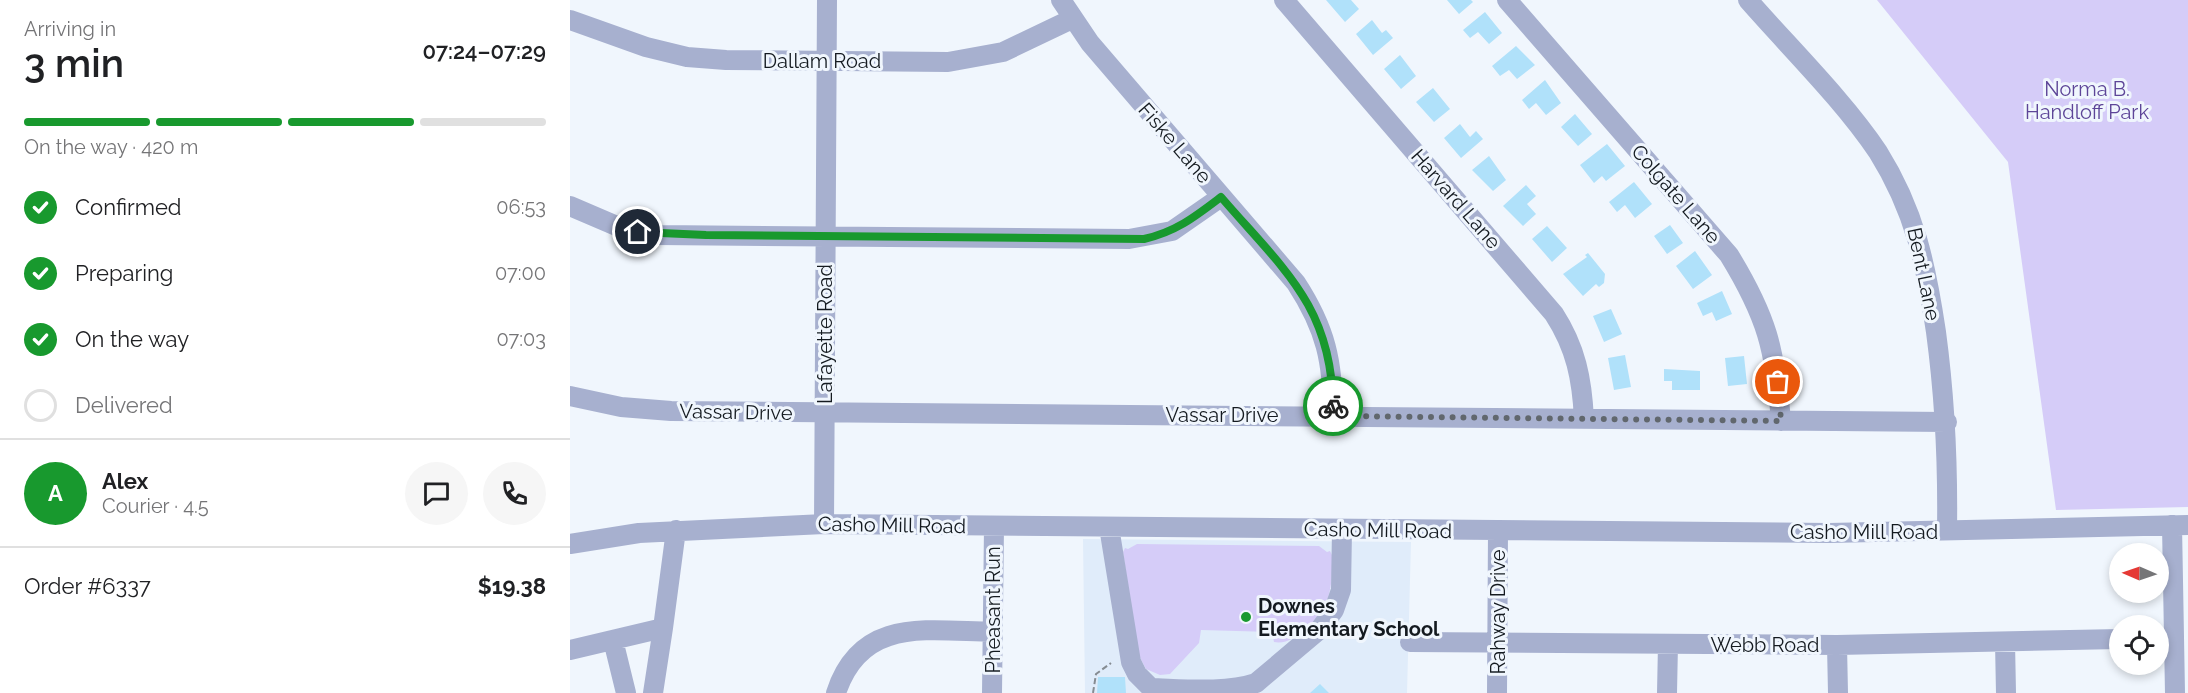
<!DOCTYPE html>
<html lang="en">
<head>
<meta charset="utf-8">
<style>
  body { margin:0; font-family:Raleway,sans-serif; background:#f6f6f6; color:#202124; height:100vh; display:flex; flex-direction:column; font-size:22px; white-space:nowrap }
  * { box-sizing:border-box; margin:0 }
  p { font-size:20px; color:#757577 }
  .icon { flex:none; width:33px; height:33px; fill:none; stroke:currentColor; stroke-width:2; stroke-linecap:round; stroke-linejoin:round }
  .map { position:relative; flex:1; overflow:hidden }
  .drawer { display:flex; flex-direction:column; background:#fff; width:570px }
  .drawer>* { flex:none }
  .needle { width:39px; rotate:272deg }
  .buttons { position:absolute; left:1539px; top:543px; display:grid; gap:12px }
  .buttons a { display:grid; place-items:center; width:60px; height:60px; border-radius:50%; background:#fff; box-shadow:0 3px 9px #0003; font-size:30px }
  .pin { position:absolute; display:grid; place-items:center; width:51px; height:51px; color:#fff; margin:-26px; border:3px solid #fff; border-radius:50%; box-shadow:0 2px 6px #0007 }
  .courier { position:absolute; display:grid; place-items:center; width:60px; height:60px; margin:-30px; border:4px solid #18992e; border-radius:50%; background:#fff; color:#222; box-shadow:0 2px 8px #0007 }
  .summary em { font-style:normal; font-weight:600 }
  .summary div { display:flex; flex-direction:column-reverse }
  .summary { display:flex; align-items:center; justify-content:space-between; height:102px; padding:0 24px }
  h1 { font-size:39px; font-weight:600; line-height:45px }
  .bar { display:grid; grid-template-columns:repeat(4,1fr); gap:9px 6px; align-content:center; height:72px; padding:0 24px }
  .bar i { height:8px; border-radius:4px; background:#e0e0e0 }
  .bar .selected { background:#18992e }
  .bar p { grid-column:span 4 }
  .line { display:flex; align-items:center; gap:15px; padding:0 24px; border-top:2px solid #e0e0e0 }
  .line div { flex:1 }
  .round { display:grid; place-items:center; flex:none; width:63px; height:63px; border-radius:32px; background:#f6f6f6 }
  ol { padding:0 24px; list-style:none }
  li { display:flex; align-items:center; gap:18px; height:66px }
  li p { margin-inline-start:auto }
  li .icon { padding:6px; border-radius:50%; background:#18992e; color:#fff; stroke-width:4 }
  li:last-child { color:#757577 }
  li i { width:33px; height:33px; border:3px solid #e0e0e0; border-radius:50% }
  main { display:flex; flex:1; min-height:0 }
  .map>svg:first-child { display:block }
</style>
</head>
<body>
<main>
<section class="drawer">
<div class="summary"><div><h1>3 min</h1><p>Arriving in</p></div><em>07:24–07:29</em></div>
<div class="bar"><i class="selected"></i><i class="selected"></i><i class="selected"></i><i></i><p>On the way · 420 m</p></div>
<ol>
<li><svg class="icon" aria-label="check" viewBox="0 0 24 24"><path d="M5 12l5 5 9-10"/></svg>Confirmed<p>06:53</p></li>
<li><svg class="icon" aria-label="check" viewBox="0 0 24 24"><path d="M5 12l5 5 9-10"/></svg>Preparing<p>07:00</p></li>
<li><svg class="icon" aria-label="check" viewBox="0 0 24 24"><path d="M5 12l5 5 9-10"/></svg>On the way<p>07:03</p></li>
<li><i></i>Delivered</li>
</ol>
<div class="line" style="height:108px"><b class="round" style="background:#18992e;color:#fff">A</b><div><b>Alex</b><p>Courier · 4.5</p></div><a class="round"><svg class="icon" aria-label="chat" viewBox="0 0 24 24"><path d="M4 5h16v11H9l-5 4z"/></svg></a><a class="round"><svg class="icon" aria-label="phone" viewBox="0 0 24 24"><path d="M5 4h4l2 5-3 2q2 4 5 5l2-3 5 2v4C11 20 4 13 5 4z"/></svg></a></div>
<div class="line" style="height:78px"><div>Order #6337</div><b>$19.38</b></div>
</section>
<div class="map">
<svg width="1618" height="693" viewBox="0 0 1618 693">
  <rect width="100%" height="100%" fill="#f0f6fd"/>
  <path fill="#e0ecfa" d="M513,539l328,3 -4,151h-322z"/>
  <path fill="#d5ccf8" d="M1307,0h311v507l-132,3 -48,-348z
    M567,544l182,2 8,6 3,-1 2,4c1,32 -2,55 -28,75 -9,8 -18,14 -30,12l-2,-10 -71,-2 -2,13 -29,31 -10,1 -14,-6 -8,-15 -15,-102 2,-4 3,1z"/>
  <path fill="#b0e1fa" d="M756,0h25l8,9 -14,13z
    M877,0h24l2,2 -14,12z
    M915,12l17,21 -13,11 -11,-12 -8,6 -7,-8z
    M802,20l10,13 4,-3 7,8 -20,17 -17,-21z
    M946,46l19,19 -18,14 -8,-9 -9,6 -8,-10z
    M830,55l16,21 -15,13 -17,-20z
    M975,80l16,23 -15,12 -10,-12 -7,6 -7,-9z
    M863,88l17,21 -16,13 -18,-20z
    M1005,114l17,20 -14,12 -17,-19z
    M890,124l10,13 6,-6 7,8 -22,19 -17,-20z
    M1037,144l18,22 -19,15 -4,-5 -8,7 -14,-18z
    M919,156l17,24 -13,11 -21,-21z
    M1064,182l18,22 -17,14 -10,-13 -8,7 -8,-10z
    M956,185l10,11 -9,8 9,10 -13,12 -20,-20z
    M1100,225l13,18 -16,11 -13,-18z
    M977,226l20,22 -15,14 -20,-23z
    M1125,251l17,24 -19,14 -17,-23z
    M1018,253l17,21 -1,9 -5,4 -3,-3 -13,12 -20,-22 24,-17 -2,-2z
    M1152,291l10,23 -16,7 -4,-9 -9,4 -6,-13z
    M1041,309l11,25 -18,8 -11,-26z
    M1055,355l6,32 -17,3 -6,-32z
    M1174,356l3,28 -19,2 -3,-28z
    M1094,369l36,2v19h-28v-9h-8z
    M528,677h27l1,16h-29z
    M750,684l9,9h-19z"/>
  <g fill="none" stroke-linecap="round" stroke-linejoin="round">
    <path stroke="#868c92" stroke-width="2" stroke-dasharray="6 3" stroke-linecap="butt" d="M523,693l3,-19 15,-11"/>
    <path stroke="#a7b0cf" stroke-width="20" d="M491,0l29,43 206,240c30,46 37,79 37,133
      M714,0l270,314c22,34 28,65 30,105
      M937,0l222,255c38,62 46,94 52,166
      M1178,0c41,47 96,101 130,152 37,59 48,113 58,180 9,67 12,132 11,199
      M0,20l76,27 41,10 39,3 222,2 55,-10 69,-33
      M0,206l49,21 39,8 471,4 43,-8 49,-34
      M0,396l51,11 50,4 1276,11
      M254,524l3,-524
      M1602,525l3,168
      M539,527l22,135 6,12 14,14c33,1 75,5 105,-5l64,-54 14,-19 7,-20 1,-60
      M0,544l69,-11 185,-9 1005,9 359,-8
      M43,640l13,53
      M840,642l427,3 283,-6
      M1435,642l1,51
      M1267,645l1,48
      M0,650l93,-22 13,-98
      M83,693l10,-65
      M266,693c25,-77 92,-62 157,-61
      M422,693l2,-166
      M927,693l1,-162
      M1097,693l1,-49"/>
  </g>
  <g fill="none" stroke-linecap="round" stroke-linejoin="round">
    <path stroke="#61676d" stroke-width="6" stroke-dasharray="0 10.8" d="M763,406v10l448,5 -3,-39"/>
    <path stroke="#18992e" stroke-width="8" d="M68,232l68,3 438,4c32,-7 52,-23 77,-42 61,71 111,109 112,209"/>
  </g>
  <circle fill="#18992e" stroke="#f0f6fd" stroke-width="2" cx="676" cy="617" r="6"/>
  <g text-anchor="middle" stroke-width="6" stroke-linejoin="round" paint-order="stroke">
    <g font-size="20" fill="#141a20" stroke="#f0f6fd">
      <text x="252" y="68">Dallam Road</text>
      <text transform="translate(605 143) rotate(49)" y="7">Fiske Lane</text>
      <text transform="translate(1106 194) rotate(49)" y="7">Colgate Lane</text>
      <text transform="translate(886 199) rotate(49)" y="7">Harvard Lane</text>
      <text transform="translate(1354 274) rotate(78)" y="7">Bent Lane</text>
      <text transform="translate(255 334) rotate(-90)" y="7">Lafayette Road</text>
      <text transform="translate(166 412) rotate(1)" y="7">Vassar Drive</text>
      <text x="652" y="422">Vassar Drive</text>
      <text transform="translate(322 525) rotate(1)" y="7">Casho Mill Road</text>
      <text transform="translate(808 530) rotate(1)" y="7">Casho Mill Road</text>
      <text x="1294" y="539">Casho Mill Road</text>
      <text transform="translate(423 610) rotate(-90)" y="7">Pheasant Run</text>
      <text transform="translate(928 612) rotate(-90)" y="7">Rahway Drive</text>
      <text x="1195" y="652">Webb Road</text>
    </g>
    <g font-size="20" fill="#5d4598" stroke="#f0f6fd">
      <text x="1517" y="96">Norma B.<tspan x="1517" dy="23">Handloff Park</tspan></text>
    </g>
    <g font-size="20" font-weight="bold" fill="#141a20" stroke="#f0f6fd" text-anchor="start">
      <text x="688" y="613">Downes<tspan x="688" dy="23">Elementary School</tspan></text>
    </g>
  </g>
</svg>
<div class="buttons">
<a><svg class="needle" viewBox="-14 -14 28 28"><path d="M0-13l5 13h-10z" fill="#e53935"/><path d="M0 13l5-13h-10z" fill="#757577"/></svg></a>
<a><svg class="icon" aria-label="locate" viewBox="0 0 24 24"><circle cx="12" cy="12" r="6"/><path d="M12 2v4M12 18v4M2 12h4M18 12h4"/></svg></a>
</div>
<div class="pin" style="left:1208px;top:382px;background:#ea580c"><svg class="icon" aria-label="bag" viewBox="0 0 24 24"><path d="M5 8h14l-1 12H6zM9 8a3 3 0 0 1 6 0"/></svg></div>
<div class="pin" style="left:68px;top:232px;background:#1f2937"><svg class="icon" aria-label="home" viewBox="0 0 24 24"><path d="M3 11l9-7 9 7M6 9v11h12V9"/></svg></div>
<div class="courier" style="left:763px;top:406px"><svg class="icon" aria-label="bike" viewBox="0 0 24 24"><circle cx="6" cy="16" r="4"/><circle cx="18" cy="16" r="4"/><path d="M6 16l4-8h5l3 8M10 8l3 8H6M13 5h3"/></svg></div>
</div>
</main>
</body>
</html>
